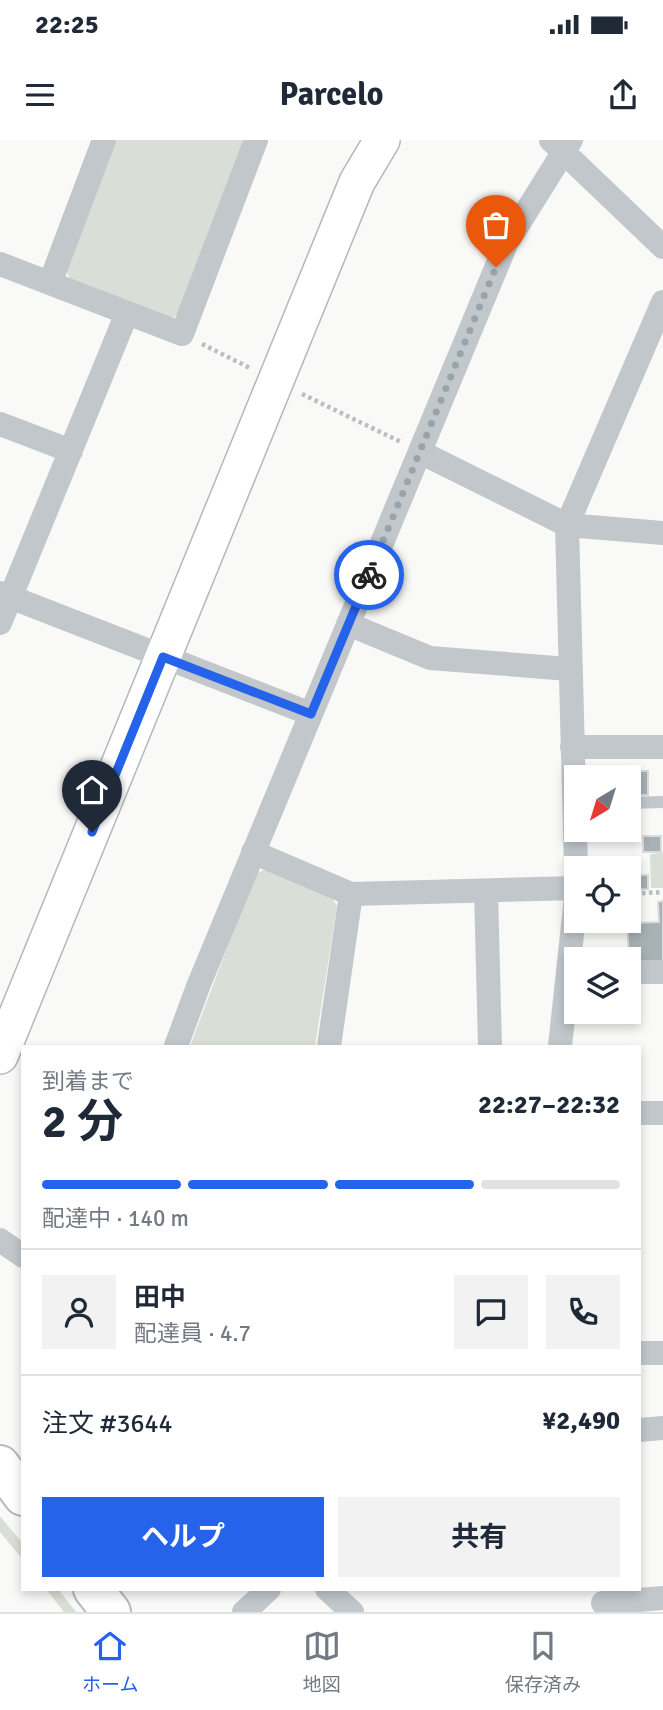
<!DOCTYPE html>
<html lang="ja">
<head>
<meta charset="utf-8">
<style>
  body { margin:0; font-family:Signika,"Noto Sans JP",sans-serif; background:#f2f2f3; color:#1f2937; height:100vh; display:flex; flex-direction:column; font-size:26px; white-space:nowrap }
  * { box-sizing:border-box; margin:0 }
  p { font-size:23px; color:#747a83 }
  .icon { flex:none; width:38px; height:38px; fill:none; stroke:currentColor; stroke-width:2; stroke-linecap:round; stroke-linejoin:round }
  .map { position:relative; flex:1; overflow:hidden }
  .details { position:absolute; left:21px; top:905px; width:620px; height:546px; display:flex; flex-direction:column; background:#fff; border-radius:0px; box-shadow:0 4px 10px #0003 }
  .details>* { flex:none }
  .needle { width:46px; rotate:218deg }
  .tools { position:absolute; left:564px; top:625px; display:grid; gap:14px }
  .tools a { display:grid; place-items:center; width:77px; height:77px; border-radius:0px; background:#fff; box-shadow:0 4px 10px #0003; font-size:35px }
  .pin { position:absolute; display:grid; place-items:center; width:60px; height:60px; color:#fff; margin:-72px -30px; border-radius:50% 50% 50% 0; rotate:-45deg; box-shadow:0 0 7px #0007 }
  .pin .icon { rotate:45deg }
  .courier { position:absolute; display:grid; place-items:center; width:70px; height:70px; margin:-35px; border:5px solid #2563eb; border-radius:50%; background:#fff; color:#222; box-shadow:0 2px 9px #0007 }
  .head em { font-style:normal; font-weight:700 }
  .head div { display:flex; flex-direction:column-reverse }
  .head { display:flex; align-items:center; justify-content:space-between; height:119px; padding:0 21px }
  h1 { font-size:46px; font-weight:700; line-height:52px }
  .bar { display:grid; grid-template-columns:repeat(4,1fr); gap:10px 7px; align-content:center; height:84px; padding:0 21px }
  .bar i { height:9px; border-radius:5px; background:#e0e1e3 }
  .bar .selected { background:#2563eb }
  .bar p { grid-column:span 4 }
  .line { display:flex; align-items:center; gap:18px; padding:0 21px; border-top:2px solid #e0e1e3 }
  .line div { flex:1 }
  .round { display:grid; place-items:center; flex:none; width:74px; height:74px; border-radius:0px; background:#f2f2f3 }
  .button { display:flex; gap:14px; margin-top:auto; padding:14px 21px }
  .button a { flex:1; height:80px; border-radius:0px; background:#2563eb; color:#fff; font-size:28px; font-weight:700; line-height:80px; text-align:center }
  .button a+a { background:#f2f2f3; color:#1f2937 }
  .status { display:flex; justify-content:space-between; align-items:center; height:49px; padding:0 35px; background:#fff; direction:ltr }
  .status svg { height:19px; fill:currentColor }
  header { display:flex; justify-content:space-between; align-items:center; height:91px; padding:0 21px; background:#fff; font-size:32px; font-weight:700 }
  .menu { display:flex; justify-content:space-around; align-items:center; height:98px; border-top:2px solid #e0e1e3; background:#fff; font-size:19px; color:#747a83 }
  .menu a { display:grid; justify-items:center; gap:4px }
  .menu .selected { color:#2563eb }
  .map>svg:first-child { display:block }
</style>
</head>
<body>
<div class="status"><b>22:25</b><svg viewBox="0 0 49 12"><path d="M0 12V9h3v3zM5 12V6h3v6zM10 12V3h3v9zM15 12V0h3v12zM26 1h20v11H26zM47 4h2v5h-2z"/></svg></div>
<header><svg class="icon" aria-label="menu" viewBox="0 0 24 24"><path d="M4 6h16M4 12h16M4 18h16"/></svg>Parcelo<svg class="icon" aria-label="share" viewBox="0 0 24 24"><path d="M12 15V3M7 8l5-5 5 5M5 13v7h14v-7"/></svg></header>
<div class="map">
<svg width="663" height="1472" viewBox="0 0 663 1472">
  <rect width="100%" height="100%" fill="#f9f9f7"/>
  <path fill="#d9ded6" d="M115,0h132l-68,174 -9,5 -99,-38 -6,-13z
    M663,713v35h-12l-1,-34z
    M266,729l66,29 5,8 -22,140h-125l65,-172z
    M0,1376l23,28v16l-23,-28z
    M46,1449h12l18,23h-12z"/>
  <path fill="#a7b1b6" stroke="#dbdbd9" stroke-width="2" d="M607,631h41v24h-20v-18h-21z
    M643,696h18v16h-18z
    M631,735h17v14l-17,1z
    M663,761v60l-34,2 -2,-40 32,-1 -1,-20z"/>
  <g fill="none" stroke-linecap="round" stroke-linejoin="round">
    <defs>
      <path id="secondary" d="M0,916l357,-874 25,-42"/>
      <path id="primary" d="M0,1325l23,31
        M93,1449l18,23"/>
    </defs>
    <use href="#secondary" stroke="#b2b9be" stroke-width="38"/>
    <use href="#primary" stroke="#b4babd" stroke-width="42"/>
    <path stroke="#babec1" stroke-width="4.5" stroke-dasharray="3.5 3.5" stroke-linecap="butt" d="M202,204l48,24
      M302,254l99,48
      M628,754l35,-2"/>
    <path stroke="#c2c7cb" stroke-width="12" d="M628,663l35,-1"/>
    <path stroke="#c2c7cb" stroke-width="24" d="M551,0l112,107
      M0,124l182,70 74,-194
      M50,143l54,-143
      M0,284l71,27
      M420,312l147,73 96,8
      M0,453l311,121
      M0,483l127,-310
      M348,484l82,34 139,11
      M572,607h91
      M253,712l98,42 225,-6
      M576,728l-9,-343 96,-223
      M486,751l4,155
      M628,832h35
      M176,906l23,-62 307,-740 65,-104
      M329,906l22,-152
      M560,906l16,-149
      M639,973h24
      M0,1100l23,16
      M639,1213h24
      M639,1290l24,-2
      M327,1449l25,23
      M603,1463l60,-5
      M244,1472l25,-23"/>
    <use href="#secondary" stroke="#fff" stroke-width="35"/>
    <use href="#primary" stroke="#fff" stroke-width="38"/>
  </g>
  <g fill="none" stroke-linecap="round" stroke-linejoin="round">
    <path stroke="#98a4ab" stroke-width="7" stroke-dasharray="0 12.6" d="M369,435l127,-308"/>
    <path stroke="#2563eb" stroke-width="9" d="M92,692l71,-175 148,57 58,-139"/>
  </g>
</svg>
<div class="tools">
<a><svg class="needle" viewBox="-14 -14 28 28"><path d="M0-13l5 13h-10z" fill="#e53935"/><path d="M0 13l5-13h-10z" fill="#747a83"/></svg></a>
<a><svg class="icon" aria-label="locate" viewBox="0 0 24 24"><circle cx="12" cy="12" r="6"/><path d="M12 2v4M12 18v4M2 12h4M18 12h4"/></svg></a>
<a><svg class="icon" aria-label="layers" viewBox="0 0 24 24"><path d="M12 4l9 5-9 5-9-5zM3 14l9 5 9-5"/></svg></a>
</div>
<div class="pin" style="left:496px;top:127px;background:#ea580c"><svg class="icon" aria-label="bag" viewBox="0 0 24 24"><path d="M5 8h14l-1 12H6zM9 8a3 3 0 0 1 6 0"/></svg></div>
<div class="pin" style="left:92px;top:692px;background:#1f2937"><svg class="icon" aria-label="home" viewBox="0 0 24 24"><path d="M3 11l9-7 9 7M6 9v11h12V9"/></svg></div>
<div class="courier" style="left:369px;top:435px"><svg class="icon" aria-label="bike" viewBox="0 0 24 24"><circle cx="6" cy="16" r="4"/><circle cx="18" cy="16" r="4"/><path d="M6 16l4-8h5l3 8M10 8l3 8H6M13 5h3"/></svg></div>
<section class="details">
<div class="head"><div><h1>2 分</h1><p>到着まで</p></div><em>22:27–22:32</em></div>
<div class="bar"><i class="selected"></i><i class="selected"></i><i class="selected"></i><i></i><p>配達中 · 140 m</p></div>
<div class="line" style="height:126px"><a class="round"><svg class="icon" aria-label="person" viewBox="0 0 24 24"><circle cx="12" cy="8" r="4"/><path d="M4 21q1-7 8-7t8 7"/></svg></a><div><b>田中</b><p>配達員 · 4.7</p></div><a class="round"><svg class="icon" aria-label="chat" viewBox="0 0 24 24"><path d="M4 5h16v11H9l-5 4z"/></svg></a><a class="round"><svg class="icon" aria-label="phone" viewBox="0 0 24 24"><path d="M5 4h4l2 5-3 2q2 4 5 5l2-3 5 2v4C11 20 4 13 5 4z"/></svg></a></div>
<div class="line" style="height:91px"><div>注文 #3644</div><b>¥2,490</b></div>
<div class="button"><a>ヘルプ</a><a>共有</a></div>
</section>
</div>
<nav class="menu">
<a class="selected"><svg class="icon" aria-label="home" viewBox="0 0 24 24"><path d="M3 11l9-7 9 7M6 9v11h12V9"/></svg>ホーム</a>
<a><svg class="icon" aria-label="map" viewBox="0 0 24 24"><path d="M3 6l6-2 6 2 6-2v14l-6 2-6-2-6 2zM9 4v14M15 6v14"/></svg>地図</a>
<a><svg class="icon" aria-label="saved" viewBox="0 0 24 24"><path d="M7 4h10v16l-5-4-5 4z"/></svg>保存済み</a>
</nav>
</body>
</html>
